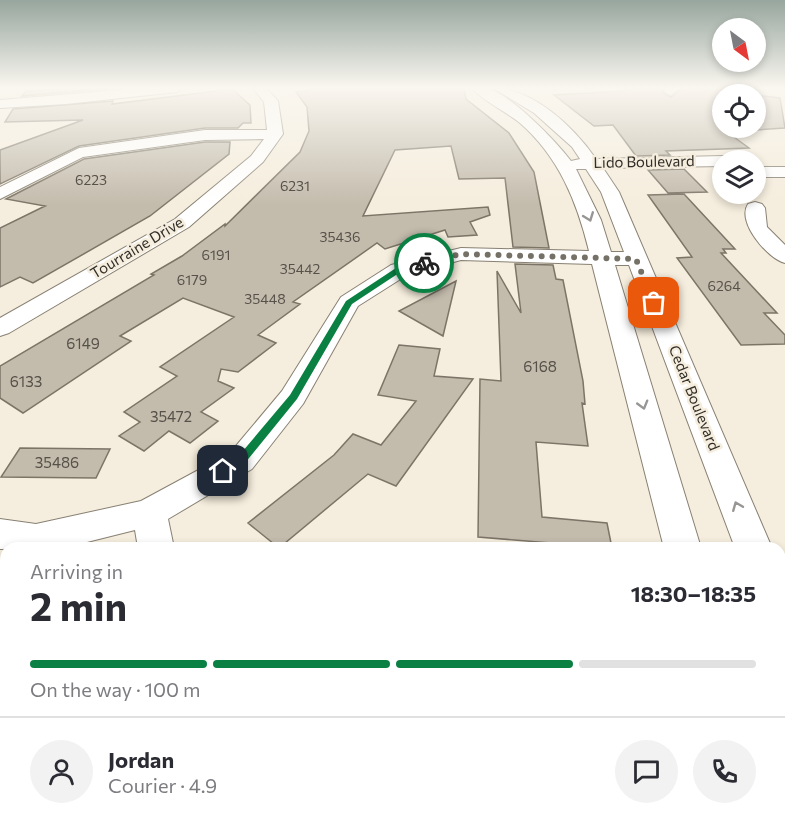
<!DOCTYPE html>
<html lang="en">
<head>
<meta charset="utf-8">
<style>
  body { margin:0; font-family:Commissioner,sans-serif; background:#f2f2f3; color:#2b2b33; height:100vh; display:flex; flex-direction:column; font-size:22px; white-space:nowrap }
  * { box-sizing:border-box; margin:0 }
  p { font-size:20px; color:#7c7c81 }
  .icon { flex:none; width:33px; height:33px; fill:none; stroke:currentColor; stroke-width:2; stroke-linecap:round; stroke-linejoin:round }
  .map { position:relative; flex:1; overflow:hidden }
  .panel { position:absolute; left:0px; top:542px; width:786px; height:296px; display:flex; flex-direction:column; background:#fff; border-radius:18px 18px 0 0; box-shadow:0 3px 9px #0003 }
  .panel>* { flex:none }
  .needle { width:39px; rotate:148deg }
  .tools { position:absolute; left:712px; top:18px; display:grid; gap:12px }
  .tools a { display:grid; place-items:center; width:54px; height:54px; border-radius:50%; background:#fff; box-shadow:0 3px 9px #0003; font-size:30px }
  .pin { position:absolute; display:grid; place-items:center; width:51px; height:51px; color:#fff; margin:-26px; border-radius:12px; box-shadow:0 3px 9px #0006 }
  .courier { position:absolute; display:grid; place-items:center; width:60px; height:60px; margin:-30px; border:4px solid #0b8043; border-radius:50%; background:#fff; color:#222; box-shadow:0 2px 8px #0007 }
  .overview em { font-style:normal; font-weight:700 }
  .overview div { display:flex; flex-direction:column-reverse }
  .overview { display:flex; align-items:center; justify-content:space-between; height:102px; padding:0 30px }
  h1 { font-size:39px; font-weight:700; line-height:45px }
  .bar { display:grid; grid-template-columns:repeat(4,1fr); gap:9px 6px; align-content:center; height:72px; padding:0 30px }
  .bar i { height:8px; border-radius:4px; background:#e1e1e2 }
  .bar .active { background:#0b8043 }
  .bar p { grid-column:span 4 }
  .line { display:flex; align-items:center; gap:15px; padding:0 30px; border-top:2px solid #e1e1e2 }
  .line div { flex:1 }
  .round { display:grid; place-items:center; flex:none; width:63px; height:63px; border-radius:32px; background:#f2f2f3 }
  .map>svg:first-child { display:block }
</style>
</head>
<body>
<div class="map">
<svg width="785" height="836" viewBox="0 0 785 836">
  <rect width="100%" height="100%" fill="#f5eddd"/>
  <path fill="#c3bbac" stroke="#7c7567" stroke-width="1.5" d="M74,88h41l-93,8 4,-5z
    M308,88h156l2,11 43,34 25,39 15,76 -36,-1 -8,-69 -46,1 -8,-33 -56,4 -32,66 125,-9 2,8 -20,7 7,13 -29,2 -3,-7 -60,19 -8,-6 -84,59 7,2 -42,31 18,8 -38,29 -17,-3 -3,12 16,7 -33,24 17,9 -28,22 -21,-12 -25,20 -25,-15 21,-14 -16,-10 53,-36 -17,-9 74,-50 -51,-19 -63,38 11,5 -108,72 -23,-15v-32l154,-91 -3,-1 31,-18 43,-32v2l75,-74 9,-21 -2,-24 -11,-15 15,-2z
    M624,88h39v5l8,4 12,-9h71l-7,6h-24v34h33v-33l24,3 5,30 -58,4 22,16 -83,3 4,4 -34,1 -23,-31 -19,1 -40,-31 70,-4z
    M232,89l18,16 1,18h-8l-5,5h-33l-126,18 -79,38v-34l83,-30 -78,2 8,-13 100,-8 -1,3z
    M205,142h25l-1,12 -79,62 -117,67 -13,-6 -20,10v-59l45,-22 -39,-7 78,-40z
    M684,169l23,23 -39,1 -20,-23z
    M684,194l51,55h-12l3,4h-5l56,60h-13l21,22v9l-44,1 -64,-87 15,-1 -44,-62z
    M515,264l38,1 3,14 7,1 20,101 2,23 -3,-1 6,43 -52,-4 6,75 65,6 5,25 -134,-11 2,-158 21,2 -4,-110 24,42z
    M456,281l-13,55 -44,-25z
    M399,345l41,4 -6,27 39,3 -77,107 -28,-12 -89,74 -31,-25 86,-68 19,-21 28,11 35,-44 -38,-6z
    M20,448l90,1 -14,29 -95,-1z"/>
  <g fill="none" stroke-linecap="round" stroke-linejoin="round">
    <defs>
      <path id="minor" d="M143,88h40l-6,4 -111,12 -66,4v-8z
        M253,88h13l12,13 5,33 -20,28 -74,65 -180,106 -9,3v-18l175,-99 76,-63 13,-17 -59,1 -122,17 -83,42v-12l79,-39 126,-18h62l-3,-28z
        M472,88c4,0 10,-1 14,0 24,5 70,53 85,73l9,-2 -8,-12 -38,-34 -41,-25c40,0 81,39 103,71l127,-3 8,4h-8v6l-120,2 16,24 153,356h-37l-106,-283h-14l86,283h-37l-72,-284 -131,-4 -54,15 -49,31 -55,98 -51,65 -84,50 6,29h-36l-3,-18 -72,18 -63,1v-30l36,5 105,-23 89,-48 52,-62 59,-94 50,-32 70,-17 128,3c-12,-49 -30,-94 -69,-128 -13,-11 -39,-23 -48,-35zM576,169h10l15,23 23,60h-13l-10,-32z
        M666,88h15l-11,7 -6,-4z
        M756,167h29v10h-29z
        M755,202l7,2 3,4 2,19 18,18v18c-17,-4 -49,-41 -37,-59z
        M780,596l5,2v48l-5,-2z
        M780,812l5,10v14h-46l-2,-5h43z
        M118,831h52l-1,5h-52z"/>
    </defs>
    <use href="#minor" stroke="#888173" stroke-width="2"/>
    <use href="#minor" fill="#fff" fill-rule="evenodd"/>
  </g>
  <defs><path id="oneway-chevron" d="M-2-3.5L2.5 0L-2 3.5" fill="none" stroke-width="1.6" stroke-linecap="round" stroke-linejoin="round" transform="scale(1.5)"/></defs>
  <g stroke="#989694">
    <use href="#oneway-chevron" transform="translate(589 217) rotate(69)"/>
    <use href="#oneway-chevron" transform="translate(643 405) rotate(74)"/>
    <use href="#oneway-chevron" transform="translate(737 506) rotate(-112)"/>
  </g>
  <linearGradient id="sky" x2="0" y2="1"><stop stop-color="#97a69e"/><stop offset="0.43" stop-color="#faf7f0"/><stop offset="1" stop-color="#faf7f0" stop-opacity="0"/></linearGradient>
  <rect width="785" height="205" fill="url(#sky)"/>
  <path fill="#0b8043" d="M424,261l2,4 -24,6 -50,33 -55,95 -52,64 -18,11h-8v-6l18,-10 53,-63 56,-94 50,-33z"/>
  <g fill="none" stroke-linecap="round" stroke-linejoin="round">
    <path stroke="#767167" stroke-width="6" stroke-dasharray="0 10.8" d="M424,263l37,-9 175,5 18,44"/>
  </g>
  <g text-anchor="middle" stroke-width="5" stroke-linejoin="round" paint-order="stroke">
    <g font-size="14" fill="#565149">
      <text x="91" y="185">6223</text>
      <text x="295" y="191">6231</text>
      <text x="340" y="242">35436</text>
      <text x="216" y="260">6191</text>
      <text x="300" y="274">35442</text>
      <text x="192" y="285">6179</text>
      <text x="724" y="291">6264</text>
      <text x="265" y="304">35448</text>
    </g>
    <g font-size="15" fill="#312e28" stroke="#f5eddd">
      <text transform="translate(644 162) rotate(-1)" y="5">Lido Boulevard</text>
      <text transform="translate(137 248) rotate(-31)" y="5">Tourraine Drive</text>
      <text transform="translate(694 398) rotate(68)" y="5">Cedar Boulevard</text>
    </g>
    <g font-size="15" fill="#565149">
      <text x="83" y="349">6149</text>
      <text x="540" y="372">6168</text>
      <text x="26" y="387">6133</text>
      <text x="171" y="422">35472</text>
      <text x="57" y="468">35486</text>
    </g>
  </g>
</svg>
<div class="tools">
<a><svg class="needle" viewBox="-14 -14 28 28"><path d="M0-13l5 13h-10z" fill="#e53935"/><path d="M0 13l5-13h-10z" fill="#7c7c81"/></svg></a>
<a><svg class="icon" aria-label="locate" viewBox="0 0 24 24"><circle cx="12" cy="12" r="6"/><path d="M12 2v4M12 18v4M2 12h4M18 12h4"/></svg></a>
<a><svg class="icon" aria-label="layers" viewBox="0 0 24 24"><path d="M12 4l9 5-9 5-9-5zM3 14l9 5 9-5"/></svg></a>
</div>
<div class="pin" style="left:654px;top:303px;background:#ea580c"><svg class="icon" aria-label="bag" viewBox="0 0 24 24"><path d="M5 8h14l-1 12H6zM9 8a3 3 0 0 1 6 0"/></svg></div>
<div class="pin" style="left:223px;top:471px;background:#1f2937"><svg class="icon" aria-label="home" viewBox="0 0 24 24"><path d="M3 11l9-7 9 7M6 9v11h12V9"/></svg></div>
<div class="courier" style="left:424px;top:263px"><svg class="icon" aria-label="bike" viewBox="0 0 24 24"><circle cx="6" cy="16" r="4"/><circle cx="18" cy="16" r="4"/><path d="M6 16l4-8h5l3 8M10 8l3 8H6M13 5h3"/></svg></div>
<section class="panel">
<div class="overview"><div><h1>2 min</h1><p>Arriving in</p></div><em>18:30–18:35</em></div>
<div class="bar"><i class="active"></i><i class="active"></i><i class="active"></i><i></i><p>On the way · 100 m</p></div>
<div class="line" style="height:108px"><a class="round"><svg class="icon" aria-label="person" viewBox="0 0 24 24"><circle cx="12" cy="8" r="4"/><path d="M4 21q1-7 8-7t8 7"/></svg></a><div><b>Jordan</b><p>Courier · 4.9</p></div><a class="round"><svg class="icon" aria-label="chat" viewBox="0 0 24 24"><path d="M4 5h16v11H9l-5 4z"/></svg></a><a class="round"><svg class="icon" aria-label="phone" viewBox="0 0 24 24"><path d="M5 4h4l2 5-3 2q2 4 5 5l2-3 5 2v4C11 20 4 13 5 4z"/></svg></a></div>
</section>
</div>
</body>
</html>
